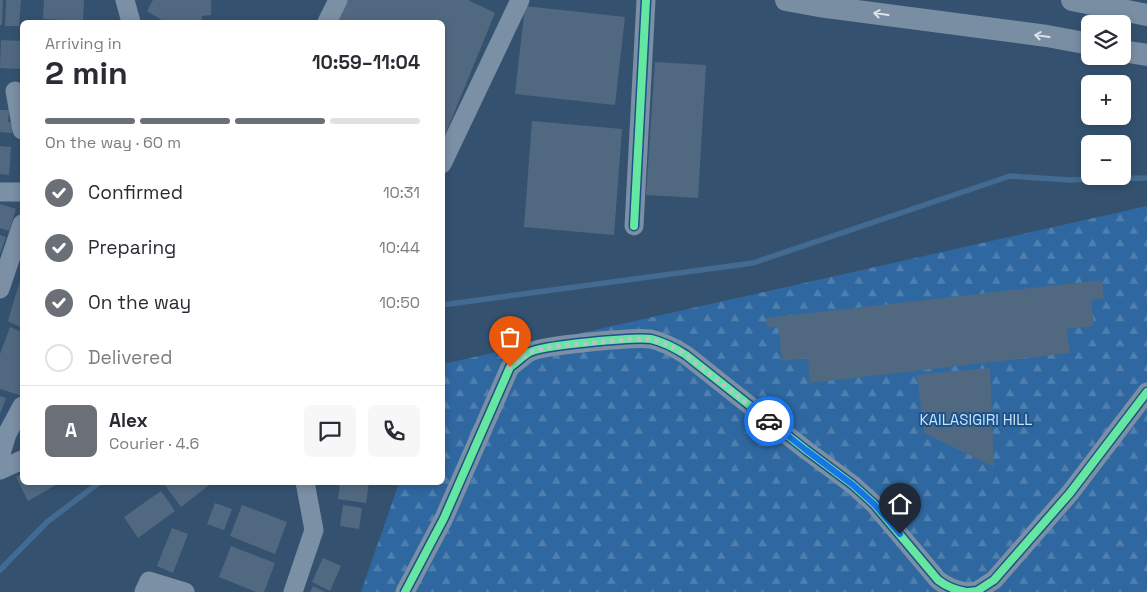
<!DOCTYPE html>
<html lang="en">
<head>
<meta charset="utf-8">
<style>
  body { margin:0; font-family:"Space Grotesk",sans-serif; background:#f7f7f7; color:#2b2b33; height:100vh; display:flex; flex-direction:column; font-size:19px; white-space:nowrap }
  * { box-sizing:border-box; margin:0 }
  p { font-size:16px; color:#7c7c81 }
  .icon { flex:none; width:28px; height:28px; fill:none; stroke:currentColor; stroke-width:2; stroke-linecap:round; stroke-linejoin:round }
  .map { position:relative; flex:1; overflow:hidden }
  .side { position:absolute; left:20px; top:20px; width:425px; height:465px; display:flex; flex-direction:column; background:#fff; border-radius:8px; box-shadow:0 2px 8px #0003 }
  .side>* { flex:none }
  .buttons { position:absolute; left:1081px; top:15px; display:grid; gap:10px }
  .buttons a { display:grid; place-items:center; width:50px; height:50px; border-radius:8px; background:#fff; box-shadow:0 2px 8px #0003; font-size:25px }
  .pin { position:absolute; display:grid; place-items:center; width:42px; height:42px; color:#fff; margin:-51px -21px; border-radius:50% 50% 50% 0; rotate:-45deg; box-shadow:0 0 5px #0007 }
  .pin .icon { rotate:45deg }
  .courier { position:absolute; display:grid; place-items:center; width:50px; height:50px; margin:-25px; border:4px solid #1a73e8; border-radius:50%; background:#fff; color:#222; box-shadow:0 1px 6px #0007 }
  .headline em { font-style:normal; font-weight:700 }
  .headline div { display:flex; flex-direction:column-reverse }
  .headline { display:flex; align-items:center; justify-content:space-between; height:85px; padding:0 25px }
  h1 { font-size:32px; font-weight:700; line-height:38px }
  .bar { display:grid; grid-template-columns:repeat(4,1fr); gap:8px 5px; align-content:center; height:60px; padding:0 25px }
  .bar i { height:6px; border-radius:4px; background:#e1e1e2 }
  .bar .active { background:#6a6f78 }
  .bar p { grid-column:span 4 }
  .line { display:flex; align-items:center; gap:12px; padding:0 25px; border-top:1px solid #e1e1e2 }
  .line div { flex:1 }
  .round { display:grid; place-items:center; flex:none; width:52px; height:52px; border-radius:8px; background:#f7f7f7 }
  ol { padding:0 25px; list-style:none }
  li { display:flex; align-items:center; gap:15px; height:55px }
  li p { margin-inline-start:auto }
  li .icon { padding:5px; border-radius:50%; background:#6a6f78; color:#fff; stroke-width:4 }
  li:last-child { color:#7c7c81 }
  li i { width:28px; height:28px; border:2px solid #e1e1e2; border-radius:50% }
  .map>svg:first-child { display:block }
</style>
</head>
<body>
<div class="map">
<svg width="1147" height="592" viewBox="0 0 1147 592">
  <defs>
    <pattern id="forest-firs" width="22" height="20" patternUnits="userSpaceOnUse" patternTransform="scale(1.25)"><rect width="22" height="20" fill="#2f68a0"/><path d="M5 1l3.5 6h-7zM16 11l3.5 6h-7z" fill="#4e7fae"/></pattern>
  </defs>
  <rect width="100%" height="100%" fill="#345270"/>
  <path fill="url(#forest-firs)" d="M1147,206v386h-786l38,-109 43,-1 1,-118z"/>
  <g fill="none" stroke-linecap="round" stroke-linejoin="round">
    <path stroke="#436a91" stroke-width="5.5" d="M442,305l311,-42 257,-87 60,4 77,-2
      M0,570l47,-48 53,-40"/>
  </g>
  <path fill="#516980" d="M0,0h3l-1,25h-2z
    M6,0h15l-2,26h-14z
    M44,0h40l-1,21 -40,-2z
    M153,0h58v15l-9,1v6h-37l-18,-11z
    M344,0h124l27,13 -52,127 -1,-118h-108z
    M525,6l100,11 -10,88 -100,-11z
    M1,40l21,1v28l-22,-1z
    M655,62l51,3 -8,133 -52,-3z
    M0,110h9l-1,12h5l-1,11 -12,-1z
    M532,121l90,8 -8,106 -90,-8z
    M0,146l11,1 -2,28 -9,-1z
    M0,204l16,5 -7,22 -9,-3z
    M0,235l6,2 -6,17z
    M22,274v54l-14,-7z
    M1102,280l2,18 -13,2 3,26 -27,3 3,24 -260,30 -2,-25 -26,3 -4,-35 -11,1 -1,-9z
    M10,327l12,5v64l-22,-7v-35z
    M990,368l4,99 -70,-34 -7,-58z
    M0,396l6,2 -6,16z
    M22,474v8h39l-33,19 -12,-24z
    M169,482h44l-32,25 -16,-22z
    M340,482h29l-3,21 -28,-4z
    M161,491l14,20 -37,27 -14,-21z
    M215,503l17,6 -8,21 -17,-6z
    M242,505l45,17 -12,32 -45,-18z
    M343,505l19,3 -3,21 -19,-3z
    M172,528l16,6 -15,39 -16,-7z
    M231,546l44,17 -11,29h-8l-37,-15z
    M323,558l18,8 -11,25 -18,-9z
    M313,586l12,6h-15z"/>
  <g fill="none" stroke-linecap="round" stroke-linejoin="round">
    <path stroke="#7b8fa5" stroke-width="19" d="M125,0l6,22
      M327,22l11,-22
      M15,91l7,39
      M442,164l78,-164
      M0,192h22
      M634,226l12,-226
      M0,289l22,-65
      M0,457l7,-23 15,-28
      M0,470l22,-10
      M144,592l5,-11 36,11
      M293,592l21,-62 -9,-48
      M405,592l39,-74 66,-151c6,-4 12,-10 18,-14 12,-8 108,-16 123,-14 13,3 24,9 35,16l120,95 47,35 21,19 64,76c9,7 17,10 28,12
      M968,592l9,-1 17,-11 76,-87 77,-101"/>
    <path stroke="#7a8ea3" stroke-width="22" d="M786,0l33,6 228,30 43,8
      M1072,0l75,15
      M1122,51l25,4"/>
    <defs>
      <path id="cycleway" d="M634,226l12,-226
        M405,592l39,-74 66,-151c6,-4 12,-10 18,-14 12,-8 108,-16 123,-14 13,3 24,9 35,16l120,95 47,35 21,19 64,76c9,7 17,10 28,12
        M968,592l9,-1 17,-11 76,-87 77,-101"/>
    </defs>
    <use href="#cycleway" stroke="#1b5289" stroke-width="11"/>
    <use href="#cycleway" stroke="#66e7a1" stroke-width="8"/>
  </g>
  <defs><path id="oneway-shaft" d="M-6 0H5M1.5-3L5.5 0L1.5 3" fill="none" stroke-width="1.6" stroke-linecap="round" stroke-linejoin="round" transform="scale(1.25)"/></defs>
  <g stroke="#dee3e8">
    <use href="#oneway-shaft" transform="translate(881 14) rotate(-172)"/>
    <use href="#oneway-shaft" transform="translate(1042 36) rotate(-172)"/>
  </g>
  <g fill="none" stroke-linecap="round" stroke-linejoin="round">
    <path stroke="#b8c2cd" stroke-width="5" stroke-dasharray="0 9" d="M510,367l20,-15 20,-5 84,-8h17l20,7 15,9 83,66"/>
    <path stroke="#1a73e8" stroke-width="6" d="M769,421l37,29 47,35 21,19 26,30"/>
  </g>
  <g text-anchor="middle" stroke-width="4" stroke-linejoin="round" paint-order="stroke">
    <g font-size="15" fill="#cae2f9" stroke="#1b5289">
      <text x="976" y="425">KAILASIGIRI HILL</text>
    </g>
  </g>
</svg>
<div class="buttons">
<a><svg class="icon" aria-label="layers" viewBox="0 0 24 24"><path d="M12 4l9 5-9 5-9-5zM3 14l9 5 9-5"/></svg></a>
<a>+</a>
<a>−</a>
</div>
<div class="pin" style="left:510px;top:367px;background:#ea580c"><svg class="icon" aria-label="bag" viewBox="0 0 24 24"><path d="M5 8h14l-1 12H6zM9 8a3 3 0 0 1 6 0"/></svg></div>
<div class="pin" style="left:900px;top:534px;background:#1f2937"><svg class="icon" aria-label="home" viewBox="0 0 24 24"><path d="M3 11l9-7 9 7M6 9v11h12V9"/></svg></div>
<div class="courier" style="left:769px;top:421px"><svg class="icon" aria-label="car" viewBox="0 0 24 24"><path d="M5 17H2v-5l4-1 3-4h7l3 4 3 1v5h-3M9 17h6M6 11h13"/><circle cx="7" cy="17" r="2"/><circle cx="17" cy="17" r="2"/></svg></div>
<section class="side">
<div class="headline"><div><h1>2 min</h1><p>Arriving in</p></div><em>10:59–11:04</em></div>
<div class="bar"><i class="active"></i><i class="active"></i><i class="active"></i><i></i><p>On the way · 60 m</p></div>
<ol>
<li><svg class="icon" aria-label="check" viewBox="0 0 24 24"><path d="M5 12l5 5 9-10"/></svg>Confirmed<p>10:31</p></li>
<li><svg class="icon" aria-label="check" viewBox="0 0 24 24"><path d="M5 12l5 5 9-10"/></svg>Preparing<p>10:44</p></li>
<li><svg class="icon" aria-label="check" viewBox="0 0 24 24"><path d="M5 12l5 5 9-10"/></svg>On the way<p>10:50</p></li>
<li><i></i>Delivered</li>
</ol>
<div class="line" style="height:90px"><b class="round" style="background:#6a6f78;color:#fff">A</b><div><b>Alex</b><p>Courier · 4.6</p></div><a class="round"><svg class="icon" aria-label="chat" viewBox="0 0 24 24"><path d="M4 5h16v11H9l-5 4z"/></svg></a><a class="round"><svg class="icon" aria-label="phone" viewBox="0 0 24 24"><path d="M5 4h4l2 5-3 2q2 4 5 5l2-3 5 2v4C11 20 4 13 5 4z"/></svg></a></div>
</section>
</div>
</body>
</html>
